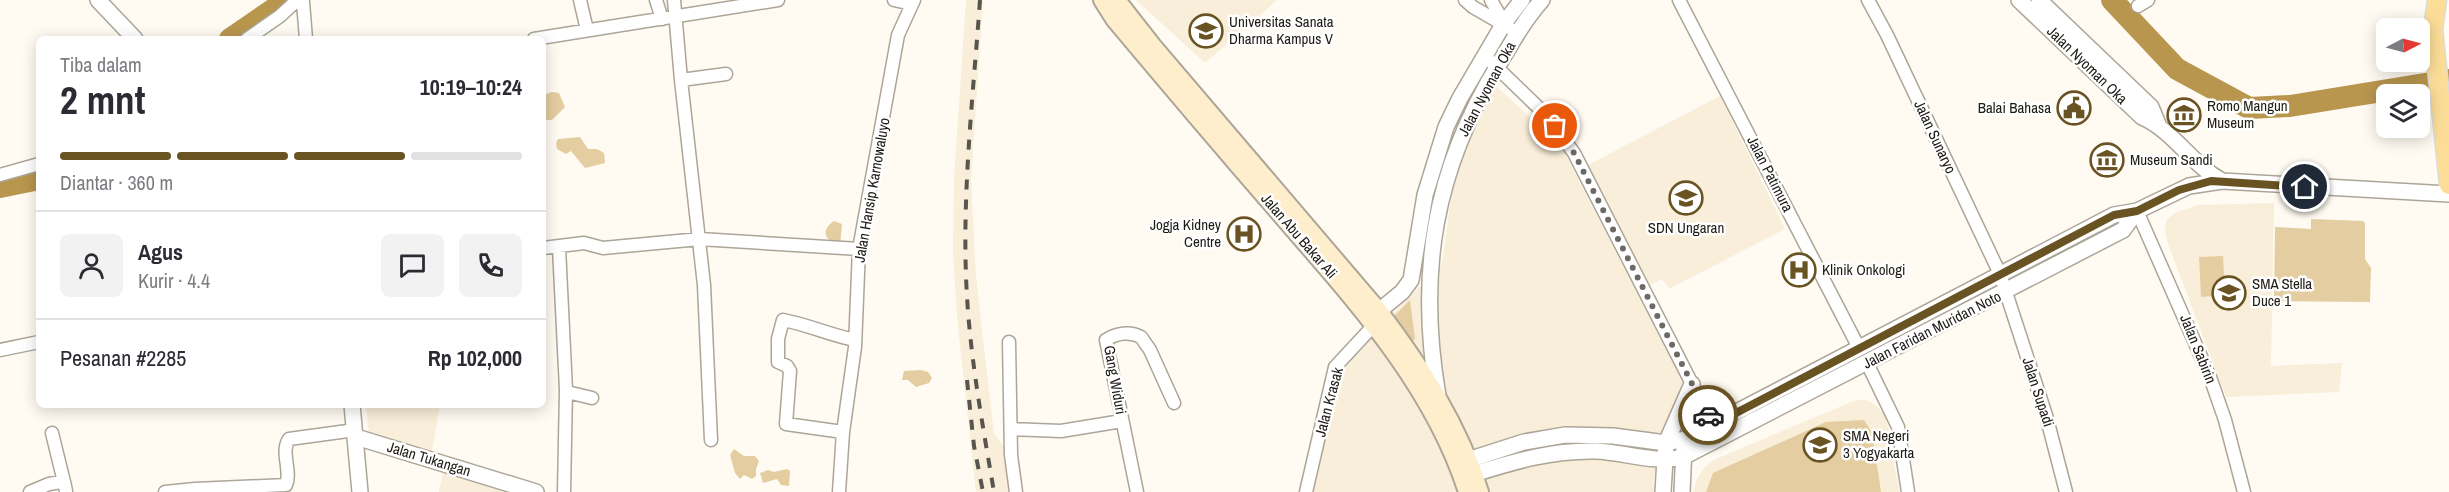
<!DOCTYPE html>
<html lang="id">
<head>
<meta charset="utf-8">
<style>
  body { margin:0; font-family:"Archivo Narrow",sans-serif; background:#f2f2f3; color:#2b2b33; height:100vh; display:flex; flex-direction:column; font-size:22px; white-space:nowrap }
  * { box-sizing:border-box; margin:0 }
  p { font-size:20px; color:#7c7c81 }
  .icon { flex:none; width:33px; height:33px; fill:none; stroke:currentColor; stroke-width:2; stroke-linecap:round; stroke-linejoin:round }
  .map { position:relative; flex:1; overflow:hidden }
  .sheet { position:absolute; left:36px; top:36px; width:510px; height:372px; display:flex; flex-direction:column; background:#fff; border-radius:9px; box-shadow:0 3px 15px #0003 }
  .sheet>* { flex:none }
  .needle { width:39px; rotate:84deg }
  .fabs { position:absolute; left:2376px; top:18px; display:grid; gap:12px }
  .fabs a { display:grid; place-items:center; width:54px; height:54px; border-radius:9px; background:#fff; box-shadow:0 3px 15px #0003; font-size:30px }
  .pin { position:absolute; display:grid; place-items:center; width:51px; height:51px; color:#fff; margin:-26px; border:3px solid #fff; border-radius:50%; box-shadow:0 2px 6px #0007 }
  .courier { position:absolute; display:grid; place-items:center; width:60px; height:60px; margin:-30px; border:4px solid #695322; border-radius:50%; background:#fff; color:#222; box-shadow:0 2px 8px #0007 }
  .overview em { font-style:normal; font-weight:800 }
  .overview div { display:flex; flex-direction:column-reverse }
  .overview { display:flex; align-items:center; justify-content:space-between; height:102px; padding:0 24px }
  h1 { font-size:39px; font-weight:800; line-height:45px }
  .bar { display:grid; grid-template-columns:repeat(4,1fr); gap:9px 6px; align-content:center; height:72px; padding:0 24px }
  .bar i { height:8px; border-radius:4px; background:#e1e1e2 }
  .bar .active { background:#695322 }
  .bar p { grid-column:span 4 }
  .line { display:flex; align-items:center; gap:15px; padding:0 24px; border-top:2px solid #e1e1e2 }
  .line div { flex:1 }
  .round { display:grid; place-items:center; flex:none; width:63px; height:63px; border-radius:9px; background:#f2f2f3 }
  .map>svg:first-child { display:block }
</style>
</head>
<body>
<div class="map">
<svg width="2449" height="492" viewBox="0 0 2449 492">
  <rect width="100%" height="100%" fill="#fffbf2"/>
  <path fill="#f8eed9" d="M966,0h17l-12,180 5,97 18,157 11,14 6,44h-35l-19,-175 -4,-64 1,-74z
    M1136,0h141l-72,63z
    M1496,86l49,45 20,23 119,230 -20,42 -11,57 1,9h-341l27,-118 27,-34 75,-76 10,-72 15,-46z
    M1720,96l65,133 -116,60 -7,-10 -14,7 -62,-120z
    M2274,203l-3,163 71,-3 -3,29 -113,5 -58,-153 -3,-12 1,-12 9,-7 23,-8z
    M1856,400h10l10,5 9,11 4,15 10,61h-206l4,-13 8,-12 11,-8z
    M366,405h74l-8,46 -63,-15z
    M443,473l60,17 -1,2h-63z"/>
  <path fill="#e3cda1" d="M552,92l7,1 6,14 -13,13h-9v-25z
    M580,137l8,12h9l7,4 1,10 -20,5 -14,-17 -5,3 -9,-5 -1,-6 2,-4z
    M2116,219l4,7 -98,51 -4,-7z
    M2311,219l52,2 2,2v36l6,9 -1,34 -96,-1 1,-74 36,2z
    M834,221l8,3 -2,22c-14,-4 -21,-15 -6,-25z
    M2223,256l2,39 -24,2 -2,-40z
    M1410,300l5,39 -3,2 -20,-23z
    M921,370l7,2 4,6 -3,5 -13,4 -8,-7h-6l2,-9z
    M1864,420l8,12 9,60h-175l7,-19 113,-51z
    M734,449l10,7h11l4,5 -3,8v7l-4,3 -8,-4 -4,4 -5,-6 -5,-18z
    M787,469l3,2 -1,15 -8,-1 -4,-6 -14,4 -3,-10 8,-3 6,2z"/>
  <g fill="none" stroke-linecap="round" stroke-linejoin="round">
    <path stroke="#b8964e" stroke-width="22" d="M2112,0l65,69 72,39 41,-2 159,-26
      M230,39l57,-39
      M0,187l39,-8"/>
    <defs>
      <path id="minor" d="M580,0l7,30
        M656,0l6,19
        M674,0l7,80 23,205 7,155
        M894,0l18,4
        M1465,0l8,7 45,26
        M1491,0l13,23
        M1679,0l180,348
        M1868,0l19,35 113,239 46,141 20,77
        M2138,6l10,-6
        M247,39l33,-23 14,-13 9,-1 3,37
        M534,39l244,-39
        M1485,56l61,59 28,38 139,272
        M681,80l45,-6
        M0,175l39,-11
        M2137,211l73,166 15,43 19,72
        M543,248l41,-5 19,5 97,-9 159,10
        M559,248l7,142 1,2 25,6
        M1009,342l2,113 5,37
        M0,350l39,-8
        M1867,363l31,64 10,65
        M1012,429l49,2 61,-10
        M843,432l-57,-8 4,-53 -3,-5 -9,-4v-23l5,-19c26,5 47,15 72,20
        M52,433l13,53
        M30,492l19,-8 12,-2 4,4 1,5
        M165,492l30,-3
        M195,492v-3l91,-4c6,-14 -6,-33 3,-46l66,-9
        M564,492l2,-102
        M839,492l4,-60 12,-85 4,-98 39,-214 16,-35
        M1137,492l-31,-152c10,-7 24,-9 35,-3l9,13 24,53
        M1306,492l29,-125 39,-42"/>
      <path id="tertiary" d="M98,0l37,39
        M2019,0l123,117c32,14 49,47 80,64
        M2039,0l112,107 7,17
        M1379,311l23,-19 9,-12 14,-85 21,-68 14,-29 44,-75 18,-23
        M1438,396c-21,-123 -4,-226 61,-332 13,-22 26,-45 43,-64
        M352,405l8,87
        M356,437l180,55
        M1468,460l56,-18 41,-7 48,1 53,7 19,-4 429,-224 23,-4 52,-25 33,-5 227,13
        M1474,474c41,-13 79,-24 122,-23 28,1 59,13 87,6l440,-227 14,-19
        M1663,492l3,-49 26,-59
        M1682,492l2,-44"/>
      <path id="secondary" d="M1102,0l12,19c57,68 114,135 172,202 71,82 147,165 181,271
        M1117,0l36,46 226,265c42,55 80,114 101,181"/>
      <path id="primary" d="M2437,0l-4,29 16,156"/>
    </defs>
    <use href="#minor" stroke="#aca598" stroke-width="15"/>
    <use href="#tertiary" stroke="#aca598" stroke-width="18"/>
    <use href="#secondary" stroke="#aca598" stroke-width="20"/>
    <use href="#primary" stroke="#dbdbda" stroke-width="21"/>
    <use href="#minor" stroke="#fff" stroke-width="12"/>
    <use href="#tertiary" stroke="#fff" stroke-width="15"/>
    <use href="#secondary" stroke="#feeecb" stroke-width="16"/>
    <use href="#primary" stroke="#fcdd98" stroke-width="18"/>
    <path stroke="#58554f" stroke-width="4" stroke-dasharray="10 10" stroke-linecap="butt" d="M980,0c-7,98 -19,199 -13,297 4,66 16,130 27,195
      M967,380l7,66 9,46"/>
  </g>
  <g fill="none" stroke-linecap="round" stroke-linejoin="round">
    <path stroke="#6d6964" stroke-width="6" stroke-dasharray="0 10.8" d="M1555,126l19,27 134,262"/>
    <path stroke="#695322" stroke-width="8" d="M1708,415l5,10 401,-210 23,-4 42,-21 32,-9 94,6"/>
  </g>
  <defs>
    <symbol id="university-ring" viewBox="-11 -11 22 22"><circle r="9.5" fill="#fff" stroke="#695322" stroke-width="1.5"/><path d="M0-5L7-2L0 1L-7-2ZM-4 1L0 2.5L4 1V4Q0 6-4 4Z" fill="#695322"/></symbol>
    <symbol id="civic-ring" viewBox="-11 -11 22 22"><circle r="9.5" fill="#fff" stroke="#695322" stroke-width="1.5"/><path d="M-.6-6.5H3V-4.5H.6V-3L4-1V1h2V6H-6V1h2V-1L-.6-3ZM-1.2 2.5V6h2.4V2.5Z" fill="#695322"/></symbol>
    <symbol id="museum-ring" viewBox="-11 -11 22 22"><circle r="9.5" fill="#fff" stroke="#695322" stroke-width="1.5"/><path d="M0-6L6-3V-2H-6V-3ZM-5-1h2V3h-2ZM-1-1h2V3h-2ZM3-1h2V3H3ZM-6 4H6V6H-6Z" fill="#695322"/></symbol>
    <symbol id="school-ring" viewBox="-11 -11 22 22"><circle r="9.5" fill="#fff" stroke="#695322" stroke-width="1.5"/><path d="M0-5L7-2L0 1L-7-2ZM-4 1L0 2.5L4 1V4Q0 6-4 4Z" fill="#695322"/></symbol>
    <symbol id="hospital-ring" viewBox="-11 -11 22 22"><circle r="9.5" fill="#fff" stroke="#695322" stroke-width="1.5"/><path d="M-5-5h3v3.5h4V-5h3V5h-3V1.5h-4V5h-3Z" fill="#695322"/></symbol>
  </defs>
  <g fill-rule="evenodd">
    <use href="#university-ring" x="1187" y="12" width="38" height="38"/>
    <use href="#civic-ring" x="2055" y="89" width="38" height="38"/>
    <use href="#museum-ring" x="2165" y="96" width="38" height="38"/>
    <use href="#museum-ring" x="2088" y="141" width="38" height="38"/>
    <use href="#school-ring" x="1667" y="179" width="38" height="38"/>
    <use href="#hospital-ring" x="1225" y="215" width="38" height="38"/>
    <use href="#hospital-ring" x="1780" y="251" width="38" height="38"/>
    <use href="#school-ring" x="2210" y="274" width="38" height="38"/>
    <use href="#school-ring" x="1801" y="426" width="38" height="38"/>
  </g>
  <g text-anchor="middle" stroke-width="5" stroke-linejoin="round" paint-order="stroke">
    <g font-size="15" fill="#1e1b17" stroke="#fff" text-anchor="start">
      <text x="1229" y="27">Universitas Sanata<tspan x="1229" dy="17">Dharma Kampus V</tspan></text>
      <text x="2207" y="111">Romo Mangun<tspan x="2207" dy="17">Museum</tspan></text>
      <text x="2051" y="113" text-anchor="end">Balai Bahasa</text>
      <text x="2130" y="165">Museum Sandi</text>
      <text x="1221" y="230" text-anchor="end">Jogja Kidney<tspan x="1221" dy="17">Centre</tspan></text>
      <text x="1686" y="233" text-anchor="middle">SDN Ungaran</text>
      <text x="1822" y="275">Klinik Onkologi</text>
      <text x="2252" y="289">SMA Stella<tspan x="2252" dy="17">Duce 1</tspan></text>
      <text x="1843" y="441">SMA Negeri<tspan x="1843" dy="17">3 Yogyakarta</tspan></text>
    </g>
    <g font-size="15" fill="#1e1b17" stroke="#fff">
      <text transform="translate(2087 65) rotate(44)" y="5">Jalan Nyoman Oka</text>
      <text transform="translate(1487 89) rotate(-62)" y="5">Jalan Nyoman Oka</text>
      <text transform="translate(1935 137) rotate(65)" y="5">Jalan Sunaryo</text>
      <text transform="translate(1770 174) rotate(63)" y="5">Jalan Patimura</text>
      <text transform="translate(872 190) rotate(-80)" y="5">Jalan Hansip Karnowaluyo</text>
      <text transform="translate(1299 236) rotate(49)" y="5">Jalan Abu Bakar Ali</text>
      <text transform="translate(1932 330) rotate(-27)" y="5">Jalan Faridan Muridan Noto</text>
      <text transform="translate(2198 349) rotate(68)" y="5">Jalan Sabirin</text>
      <text transform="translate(1115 380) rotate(80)" y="5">Gang Widuri</text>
      <text transform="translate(2038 392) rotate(72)" y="5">Jalan Supadi</text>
      <text transform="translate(1329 402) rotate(-75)" y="5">Jalan Krasak</text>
      <text transform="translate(429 459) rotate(17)" y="5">Jalan Tukangan</text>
    </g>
  </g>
</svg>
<div class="fabs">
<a><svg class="needle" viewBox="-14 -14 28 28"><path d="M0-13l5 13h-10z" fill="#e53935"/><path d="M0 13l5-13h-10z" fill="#7c7c81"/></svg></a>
<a><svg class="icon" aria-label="layers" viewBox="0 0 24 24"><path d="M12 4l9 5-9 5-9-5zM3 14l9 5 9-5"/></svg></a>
</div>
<div class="pin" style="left:1555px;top:126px;background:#ea580c"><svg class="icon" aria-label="bag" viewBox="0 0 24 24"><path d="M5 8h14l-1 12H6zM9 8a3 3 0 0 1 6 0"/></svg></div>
<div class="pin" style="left:2305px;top:187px;background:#1f2937"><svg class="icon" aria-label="home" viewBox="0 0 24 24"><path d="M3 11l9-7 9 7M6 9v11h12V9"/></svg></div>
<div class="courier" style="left:1708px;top:415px"><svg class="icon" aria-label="car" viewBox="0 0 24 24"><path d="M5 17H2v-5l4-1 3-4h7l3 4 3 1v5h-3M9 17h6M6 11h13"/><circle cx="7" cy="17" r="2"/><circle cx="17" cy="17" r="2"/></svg></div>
<section class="sheet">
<div class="overview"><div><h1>2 mnt</h1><p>Tiba dalam</p></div><em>10:19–10:24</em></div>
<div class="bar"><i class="active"></i><i class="active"></i><i class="active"></i><i></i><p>Diantar · 360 m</p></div>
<div class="line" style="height:108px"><a class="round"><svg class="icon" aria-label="person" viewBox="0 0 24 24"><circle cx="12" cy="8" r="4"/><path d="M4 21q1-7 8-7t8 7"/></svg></a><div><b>Agus</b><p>Kurir · 4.4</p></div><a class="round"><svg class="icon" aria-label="chat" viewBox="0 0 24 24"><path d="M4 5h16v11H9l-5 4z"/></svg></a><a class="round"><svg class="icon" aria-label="phone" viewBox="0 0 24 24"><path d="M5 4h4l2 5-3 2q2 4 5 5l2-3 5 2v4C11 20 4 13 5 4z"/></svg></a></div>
<div class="line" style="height:78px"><div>Pesanan #2285</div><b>Rp 102,000</b></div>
</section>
</div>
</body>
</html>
